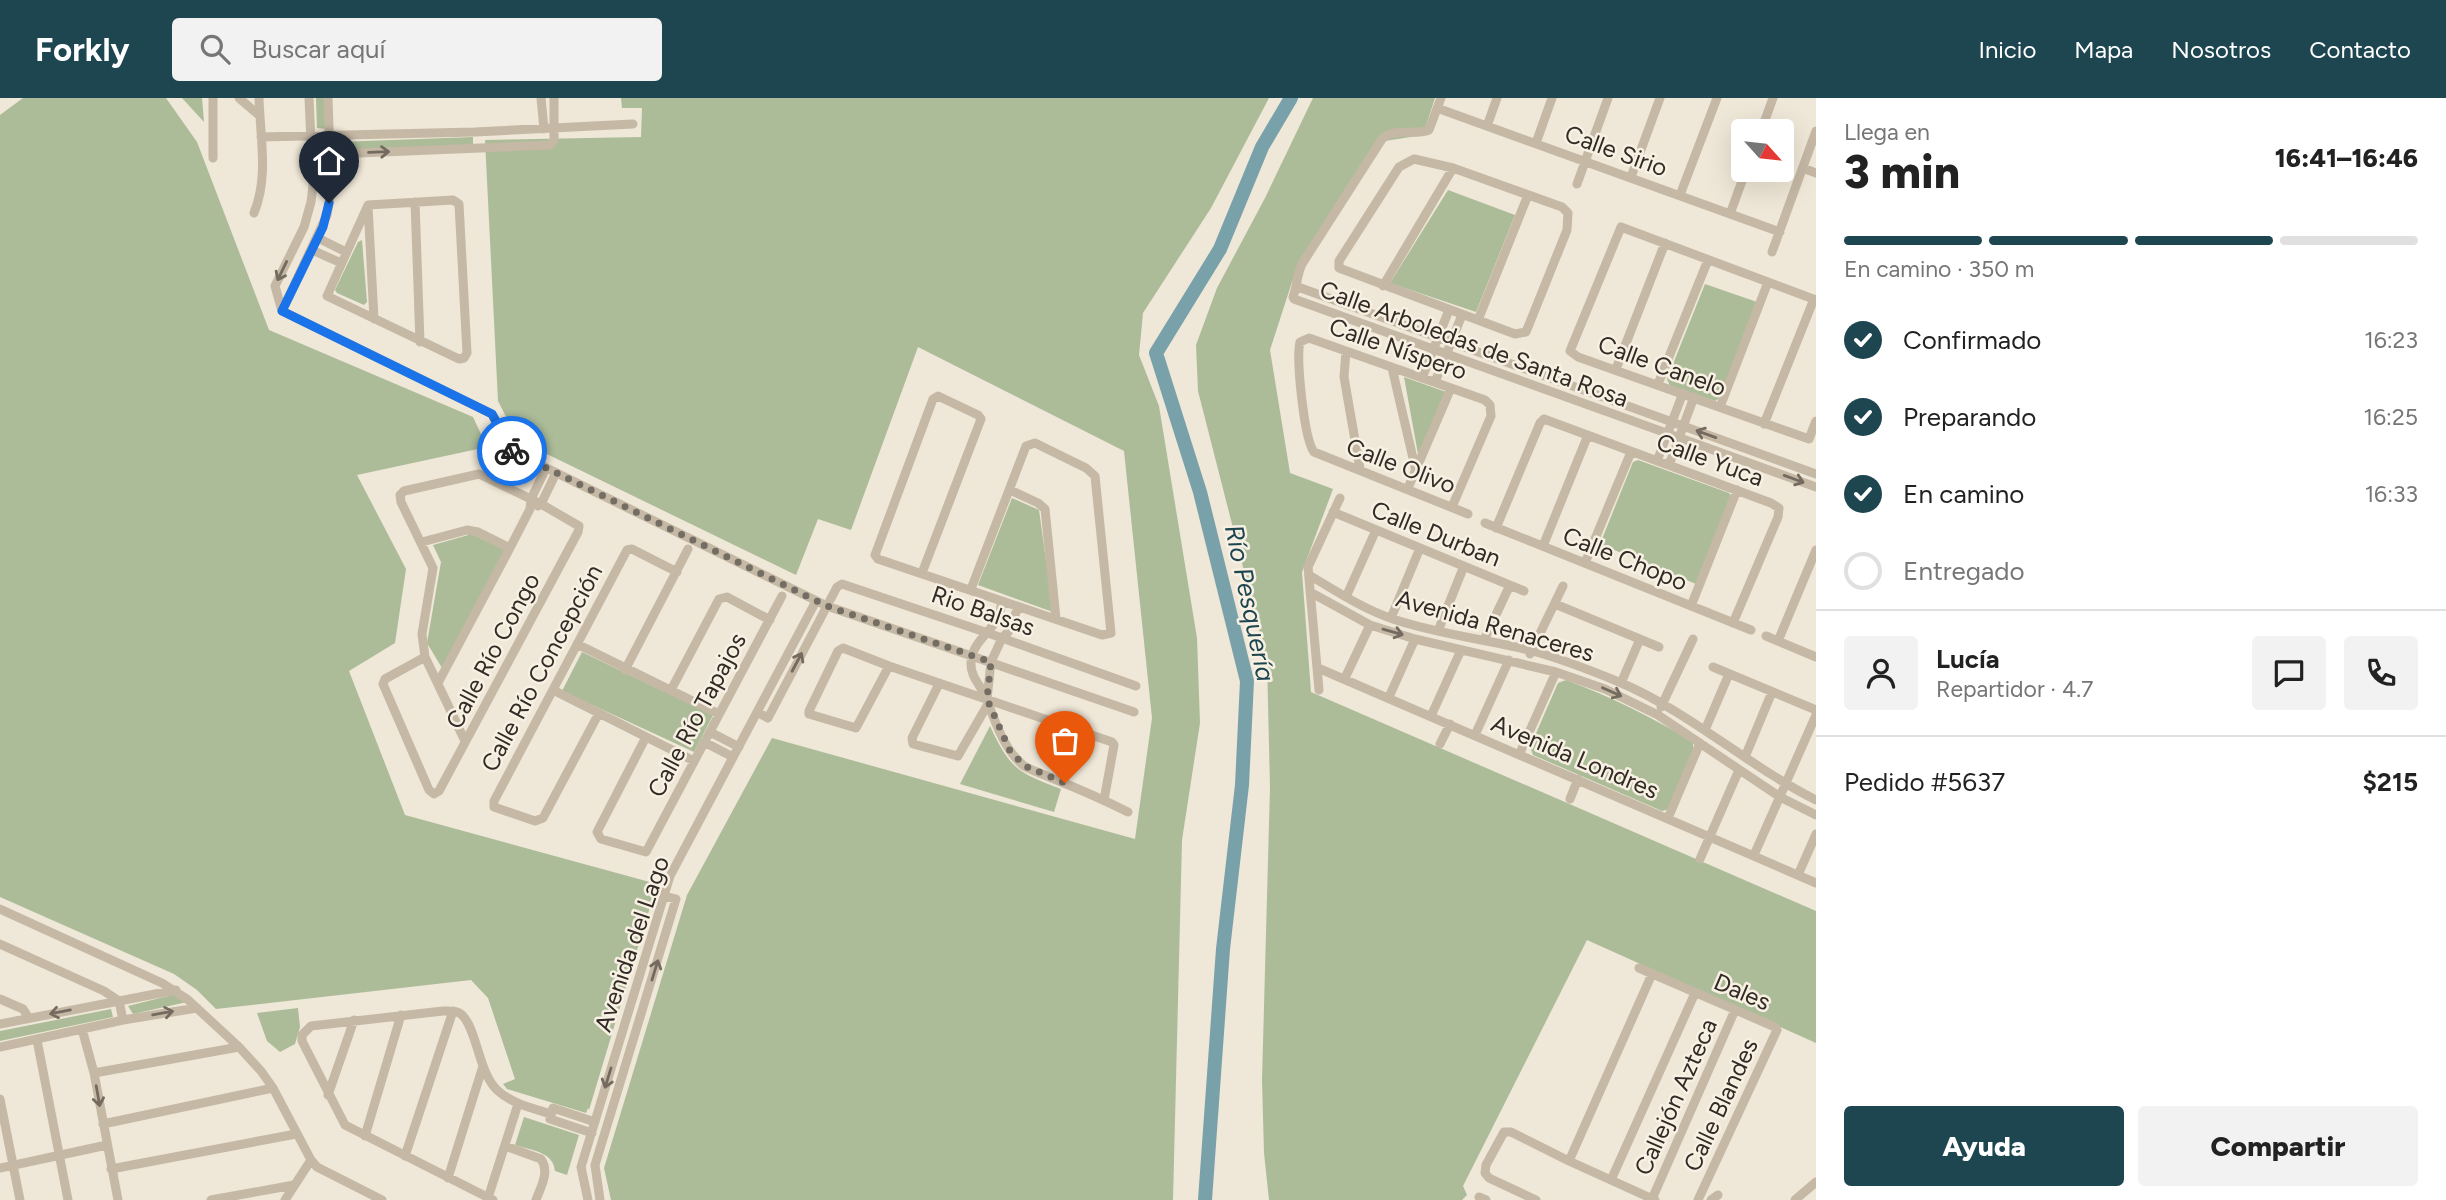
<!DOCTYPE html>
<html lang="es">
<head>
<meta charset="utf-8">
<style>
  body { margin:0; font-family:Figtree,sans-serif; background:#f2f2f2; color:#222; height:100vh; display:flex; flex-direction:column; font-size:26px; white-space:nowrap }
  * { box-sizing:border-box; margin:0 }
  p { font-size:23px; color:#767676 }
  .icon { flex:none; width:38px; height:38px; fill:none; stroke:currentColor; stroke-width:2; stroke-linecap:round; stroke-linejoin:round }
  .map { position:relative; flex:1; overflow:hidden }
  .side { display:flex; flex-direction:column; background:#fff; width:630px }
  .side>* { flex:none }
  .needle { width:46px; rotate:117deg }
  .buttons { position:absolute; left:1731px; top:21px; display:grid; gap:14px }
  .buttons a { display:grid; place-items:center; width:63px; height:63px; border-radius:7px; background:#fff; box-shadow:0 7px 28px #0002; font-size:35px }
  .pin { position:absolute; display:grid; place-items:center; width:60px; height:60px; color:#fff; margin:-72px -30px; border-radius:50% 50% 50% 0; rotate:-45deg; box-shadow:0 0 7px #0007 }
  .pin .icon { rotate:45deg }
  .courier { position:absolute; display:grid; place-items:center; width:70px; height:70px; margin:-35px; border:5px solid #1a73e8; border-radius:50%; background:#fff; color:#222; box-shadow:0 2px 9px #0007 }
  .headline em { font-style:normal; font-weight:800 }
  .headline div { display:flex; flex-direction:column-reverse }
  .headline { display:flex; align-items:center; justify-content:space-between; height:119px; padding:0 28px }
  h1 { font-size:46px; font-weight:800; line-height:52px }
  .bar { display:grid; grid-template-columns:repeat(4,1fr); gap:10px 7px; align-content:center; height:84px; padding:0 28px }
  .bar i { height:9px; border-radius:5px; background:#e0e0e0 }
  .bar .active { background:#1e4650 }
  .bar p { grid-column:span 4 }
  .line { display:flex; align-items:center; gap:18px; padding:0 28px; border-top:2px solid #e0e0e0 }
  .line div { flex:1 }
  .round { display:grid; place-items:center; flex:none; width:74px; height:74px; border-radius:7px; background:#f2f2f2 }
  ol { padding:0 28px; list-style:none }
  li { display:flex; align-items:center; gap:21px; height:77px }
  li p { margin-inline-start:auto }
  li .icon { padding:7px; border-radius:50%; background:#1e4650; color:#fff; stroke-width:4 }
  li:last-child { color:#767676 }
  li i { width:38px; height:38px; border:4px solid #e0e0e0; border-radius:50% }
  .cta { display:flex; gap:14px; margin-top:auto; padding:14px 28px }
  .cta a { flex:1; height:80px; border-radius:7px; background:#1e4650; color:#fff; font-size:28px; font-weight:800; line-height:80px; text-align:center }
  .cta a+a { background:#f2f2f2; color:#222 }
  header { display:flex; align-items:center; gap:42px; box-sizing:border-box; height:98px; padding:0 35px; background:#1e4650; color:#fff }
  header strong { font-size:33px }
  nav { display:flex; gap:38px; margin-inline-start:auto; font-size:24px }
  .search { width:490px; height:63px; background:#f2f2f2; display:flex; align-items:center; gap:18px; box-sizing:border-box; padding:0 24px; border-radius:7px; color:#767676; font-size:26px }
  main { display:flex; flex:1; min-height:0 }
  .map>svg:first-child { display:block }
</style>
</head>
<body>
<header>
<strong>Forkly</strong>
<div class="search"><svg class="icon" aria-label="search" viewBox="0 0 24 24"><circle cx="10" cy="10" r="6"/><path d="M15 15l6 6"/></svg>Buscar aquí</div>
<nav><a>Inicio</a><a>Mapa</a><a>Nosotros</a><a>Contacto</a></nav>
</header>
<main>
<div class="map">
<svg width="1816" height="1102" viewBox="0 0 1816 1102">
  <rect width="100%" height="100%" fill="#efe7d7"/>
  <path fill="#acbc99" d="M23,0h143l31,44 72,188 204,87 14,30 -130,28 49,94 -11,74 -46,28 56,144 252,69 -68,226 -1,-2 -2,5 -79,-24 -4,-5 12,-5 -27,-81 -17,-18 -255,29 -19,-19 -23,-16 -174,-77v-782z
    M182,0h20l2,24z
    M316,0h10l1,31 -10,-1z
    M621,0h648l-58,110 -68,105 -4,42 20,51 38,232 3,85 -18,117 -9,360h-562l-7,-32 83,-273 85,-157 363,101 17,-121 -28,-267 -206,-104 -67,183 -33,-11 -22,56 -278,-135 -20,-39 -13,-261 156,-3 1,-29h-20z
    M1313,0h122l-12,37 -38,6 -93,141 -22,68 20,123 43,16 -31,83 9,120 505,219v132l-229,-103 -124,246 4,9 -5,5h-193l-5,-47 -2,-73 8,-293 -3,-126 -69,-270 -2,-46 21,-57 48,-90z
    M473,39v9l-135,5 -1,-9z
    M1448,92l67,25 -39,97 -86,-29z
    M362,142l5,62 -3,3 -27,-12 -2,-3 23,-48z
    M1705,186l52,18 -37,96 -5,3 -45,-15 -3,-7z
    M1404,279l42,15 -28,62z
    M1638,362l91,33 3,5 -36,86 -96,-40 33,-82z
    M1012,400l27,12 14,102 -75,-27z
    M472,436l33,16 -63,118 -15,-25 14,-81 -8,-17z
    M582,554l131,63 -19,37 -132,-61z
    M1566,582c45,17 86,37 127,62v8l-24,59 -7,2 -129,-56 -3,-8 28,-64z
    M990,628c20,43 28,47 71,63l-7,23 -94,-28z
    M176,896l11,8 -54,12 -5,-8z
    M298,910l2,19 -5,17 -15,8 -13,-11 -10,-28z
    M111,911l2,8 -113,24v-10z
    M524,1019l55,18 -12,40 -12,-4c-1,-19 -24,-21 -40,-26z"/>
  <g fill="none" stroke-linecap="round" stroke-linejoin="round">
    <path stroke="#79a1a9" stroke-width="14" d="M1205,1102l18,-251 19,-164 5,-104 -47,-189 -44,-139 64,-104 42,-102 29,-49"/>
    <path stroke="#c5b8a5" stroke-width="9" d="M213,0v60
      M239,0l21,18
      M541,0l3,31
      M1441,0l-12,32c-15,6 -35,-3 -47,9l-80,125c-5,11 -5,22 -9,33l1,2 522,188
      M1437,10l343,124
      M1487,28l10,-28
      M1761,33l12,-33
      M261,39l214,-5 158,-8
      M1536,45l16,-45
      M311,57l239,-10 4,-5v-42
      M1414,61l39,9 109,39 6,6 -1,17 -41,102 -11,2 -176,-66v-7l60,-94z
      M1803,70l13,5
      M1631,79l29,-79
      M1577,86l31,-86
      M1680,97l37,-97
      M453,102l6,4 8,149 -3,5 -5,1 -132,-63 41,-91z
      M415,104l5,140
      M368,108l6,113
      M254,115c15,-37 6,-76 5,-115
      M1730,116l16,-44
      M318,140l28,14
      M312,152l29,13
      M1772,154l44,-121
      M1383,188l70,-118
      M1298,189l518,187
      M1816,202l-195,-73 -51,124 8,6 231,82 7,-18
      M282,213l210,103 20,37 315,155 307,106
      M282,213l45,-96 4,-24 -3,-93
      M282,213l-7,-25 29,-59 7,-25 2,-16 -4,-88
      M1478,222l50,-125
      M1346,253l-2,26 16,92
      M1392,270l24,103
      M1616,271l49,-126
      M1422,280l27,-68
      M1435,284l27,-67
      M1658,286l50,-124
      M1720,309l48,-125
      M1764,326l50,-125
      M1657,363l26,-68
      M1669,367l25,-68
      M1408,390l43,-100
      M1010,392l28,13 7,6 11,110
      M538,408l3,-2 15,-31
      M1452,409l39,-91 -1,-11 -5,-5 -34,-12 -142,-50 -9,4c-4,17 4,97 14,110l154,62
      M1333,414l191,79
      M1485,425l266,107
      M1496,430l44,-105 4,-4 227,84 8,5 -1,9 -45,106
      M422,444l45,-12 11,2 32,16
      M1543,448l45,-111
      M1585,465l46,-111
      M922,475l59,-154 -3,-4 -40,-19 -5,3 -58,156 3,4 224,76 9,-2 -16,-157 -9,-8 -51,-25 -9,3 -55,143
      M1309,477c27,16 54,34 84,44 44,15 91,20 136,31 30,8 61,20 90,32 71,30 129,84 197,118
      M1310,494l60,33 45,14 141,33 49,17 53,26 122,82 36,18
      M1346,499l30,-67
      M1001,503c3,26 -29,36 -30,61 -1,16 11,24 16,38 8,22 18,51 37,66 9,5 21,9 30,13 25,10 50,21 74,33
      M1555,506l104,43
      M1691,508l46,-116
      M1391,520l29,-70
      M1438,533l26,-65
      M1766,538l50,21
      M1484,542l26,-55
      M1778,543l38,-91
      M577,546l142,70
      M1530,556l33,-68
      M425,559l-40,22 -2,5 46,106 5,4 5,-3 139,-259 1,-6 -38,-22 -62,-30 -75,17 -4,4 1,7 32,66 -11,66 3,23 40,84
      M889,568l-33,62 -47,-14v-3l29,-60 5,-3 46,18 223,76 2,3 -10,55
      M1713,569l103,43
      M1318,570l498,215
      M625,572l63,-121
      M1345,580l25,-53
      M438,585l72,-135 20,-39 1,-10 15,-31
      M1621,585l19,-44
      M939,586l-27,54 1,6 45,12 30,-52
      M553,592l141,71
      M671,592l48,-91 8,-2 43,23
      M1319,592l-11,-123 32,-69
      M1389,599l26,-58
      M987,601l4,-37 11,-24 7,-7 9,-24
      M1661,609l32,-68
      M757,614l11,6 59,-112 10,-19 5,-3 146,49 148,53
      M599,615l-56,105 -8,3 -41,-14v-6l133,-251 5,-1 45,23
      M1431,618l30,-66
      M1705,632l24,-56
      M710,634l29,15
      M1475,637l34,-75
      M646,639l-49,95 4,7 45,13 136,-256
      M704,644l29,15
      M1440,646l10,-20
      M1519,657l37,-83
      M1745,659l27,-65
      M1570,701l8,-20
      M1668,720l32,-75
      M1754,757l62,-140
      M1700,761l39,-89
      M1798,777l18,-41
      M0,811l162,74 25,16 52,48 22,24 12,17 38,72 6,7 65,33
      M0,846l104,47 15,10 4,19
      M1639,870l136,59 2,3 -79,170
      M0,901l23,10 6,9
      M0,926l176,-34
      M82,931l12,44 24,127
      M37,942l31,160
      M0,949l123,-27 74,-12
      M94,975l145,-26
      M328,997l26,-75
      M0,1001l20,101
      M103,1026l170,-36
      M592,1035l-42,-14 3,-11 42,14
      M365,1038l36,-121
      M505,1048l36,13c9,13 0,27 -5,41
      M405,1058l48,-145
      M1569,1063l83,-187
      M0,1070l107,-23
      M111,1071l185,-35
      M448,1080l35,-112
      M1611,1082l84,-187
      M1479,1099l7,3
      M488,1100l30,-94
      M1652,1101l83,-189
      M211,1102l83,-15
      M285,1102l26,-40
      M493,1102l-148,-75 -43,-84v-6l9,-9 132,-15c7,0 15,-1 20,5 14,15 16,57 34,74 15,14 35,18 54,24
      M588,1102l-7,-33 89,-291 146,-275
      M600,1102l-5,-35 81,-266 -12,-3
      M1536,1102l-47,-22 -4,-5 1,-8 18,-33h7l58,29 86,39
      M1711,1102l7,-5
      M1795,1102l21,-18"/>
  </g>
  <defs><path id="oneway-shaft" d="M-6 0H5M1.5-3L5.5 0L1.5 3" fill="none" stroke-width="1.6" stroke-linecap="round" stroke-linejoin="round" transform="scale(1.75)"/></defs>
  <g stroke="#746a5f">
    <use href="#oneway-shaft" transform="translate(379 54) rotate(-2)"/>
    <use href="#oneway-shaft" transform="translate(282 173) rotate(116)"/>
    <use href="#oneway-shaft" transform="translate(1706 336) rotate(-160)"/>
    <use href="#oneway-shaft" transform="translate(1794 381) rotate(20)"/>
    <use href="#oneway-shaft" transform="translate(1393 534) rotate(16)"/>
    <use href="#oneway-shaft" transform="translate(797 564) rotate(-62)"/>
    <use href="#oneway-shaft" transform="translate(1612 594) rotate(24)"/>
    <use href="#oneway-shaft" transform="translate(655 872) rotate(-73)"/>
    <use href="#oneway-shaft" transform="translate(60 914) rotate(169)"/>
    <use href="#oneway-shaft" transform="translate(163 915) rotate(-10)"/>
    <use href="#oneway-shaft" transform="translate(608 980) rotate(107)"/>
    <use href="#oneway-shaft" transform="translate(98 998) rotate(80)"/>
  </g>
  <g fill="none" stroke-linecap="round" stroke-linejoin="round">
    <path stroke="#746d63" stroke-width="7" stroke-dasharray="0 12.6" d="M512,353l315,155 164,56 -4,37 23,52 15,15 40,17"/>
    <path stroke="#1a73e8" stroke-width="9" d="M329,105l-6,24 -41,84 210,103 20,37"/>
  </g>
  <g text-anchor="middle" stroke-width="5" stroke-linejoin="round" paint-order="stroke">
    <g font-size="24" fill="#322b25" stroke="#f7f0e3">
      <text transform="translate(1616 53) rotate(20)" y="8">Calle Sirio</text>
      <text transform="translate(1474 246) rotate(20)" y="8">Calle Arboledas de Santa Rosa</text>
      <text transform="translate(1398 251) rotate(19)" y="8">Calle Níspero</text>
      <text transform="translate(1662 268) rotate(20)" y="8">Calle Canelo</text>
      <text transform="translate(1710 362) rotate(20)" y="8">Calle Yuca</text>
      <text transform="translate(1401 368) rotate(21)" y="8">Calle Olivo</text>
      <text transform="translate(1436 436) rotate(22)" y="8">Calle Durban</text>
      <text transform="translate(1625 461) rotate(22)" y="8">Calle Chopo</text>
      <text transform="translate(983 513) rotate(19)" y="8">Rio Balsas</text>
      <text transform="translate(1495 528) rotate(16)" y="8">Avenida Renaceres</text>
      <text transform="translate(493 553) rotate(-62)" y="8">Calle Río Congo</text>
      <text transform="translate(542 570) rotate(-62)" y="8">Calle Río Concepción</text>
      <text transform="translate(697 617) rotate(-62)" y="8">Calle Río Tapajos</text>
      <text transform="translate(1575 659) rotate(23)" y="8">Avenida Londres</text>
      <text transform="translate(632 846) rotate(-71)" y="8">Avenida del Lago</text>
      <text transform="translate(1742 894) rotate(23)" y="8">Dales</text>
      <text transform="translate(1676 999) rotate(-66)" y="8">Callejón Azteca</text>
      <text transform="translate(1721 1007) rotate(-65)" y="8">Calle Blandes</text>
    </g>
    <g font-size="26" font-style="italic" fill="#1e4650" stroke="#f7f0e3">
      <text transform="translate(1250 505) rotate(78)" y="9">Río Pesquería</text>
    </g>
  </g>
</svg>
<div class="buttons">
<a><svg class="needle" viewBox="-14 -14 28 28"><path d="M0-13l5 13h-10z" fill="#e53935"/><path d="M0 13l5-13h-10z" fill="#767676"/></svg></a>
</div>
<div class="pin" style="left:1065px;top:685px;background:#ea580c"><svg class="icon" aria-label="bag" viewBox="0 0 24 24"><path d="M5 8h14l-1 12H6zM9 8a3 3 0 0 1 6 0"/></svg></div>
<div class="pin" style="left:329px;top:105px;background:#1f2937"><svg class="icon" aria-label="home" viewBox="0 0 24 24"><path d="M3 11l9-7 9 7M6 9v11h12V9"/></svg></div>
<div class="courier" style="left:512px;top:353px"><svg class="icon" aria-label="bike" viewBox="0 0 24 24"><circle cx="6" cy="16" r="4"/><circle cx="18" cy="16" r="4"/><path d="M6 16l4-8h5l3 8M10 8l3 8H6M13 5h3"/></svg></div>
</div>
<section class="side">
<div class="headline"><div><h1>3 min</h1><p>Llega en</p></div><em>16:41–16:46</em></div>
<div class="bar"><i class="active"></i><i class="active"></i><i class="active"></i><i></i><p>En camino · 350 m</p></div>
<ol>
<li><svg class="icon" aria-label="check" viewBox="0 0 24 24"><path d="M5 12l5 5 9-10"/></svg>Confirmado<p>16:23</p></li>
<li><svg class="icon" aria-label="check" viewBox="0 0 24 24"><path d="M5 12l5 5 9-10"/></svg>Preparando<p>16:25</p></li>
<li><svg class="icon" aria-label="check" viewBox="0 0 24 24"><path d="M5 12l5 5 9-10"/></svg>En camino<p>16:33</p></li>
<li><i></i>Entregado</li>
</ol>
<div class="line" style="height:126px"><a class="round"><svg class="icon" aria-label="person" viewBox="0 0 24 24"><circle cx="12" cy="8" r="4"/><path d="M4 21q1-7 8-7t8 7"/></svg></a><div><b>Lucía</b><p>Repartidor · 4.7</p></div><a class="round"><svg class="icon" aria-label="chat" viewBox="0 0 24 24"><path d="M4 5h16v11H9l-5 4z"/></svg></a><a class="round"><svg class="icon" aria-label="phone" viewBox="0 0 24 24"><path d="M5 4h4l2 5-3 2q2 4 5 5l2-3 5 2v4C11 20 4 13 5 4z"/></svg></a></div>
<div class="line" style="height:91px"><div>Pedido #5637</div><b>$215</b></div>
<div class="cta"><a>Ayuda</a><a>Compartir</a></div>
</section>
</main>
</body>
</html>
